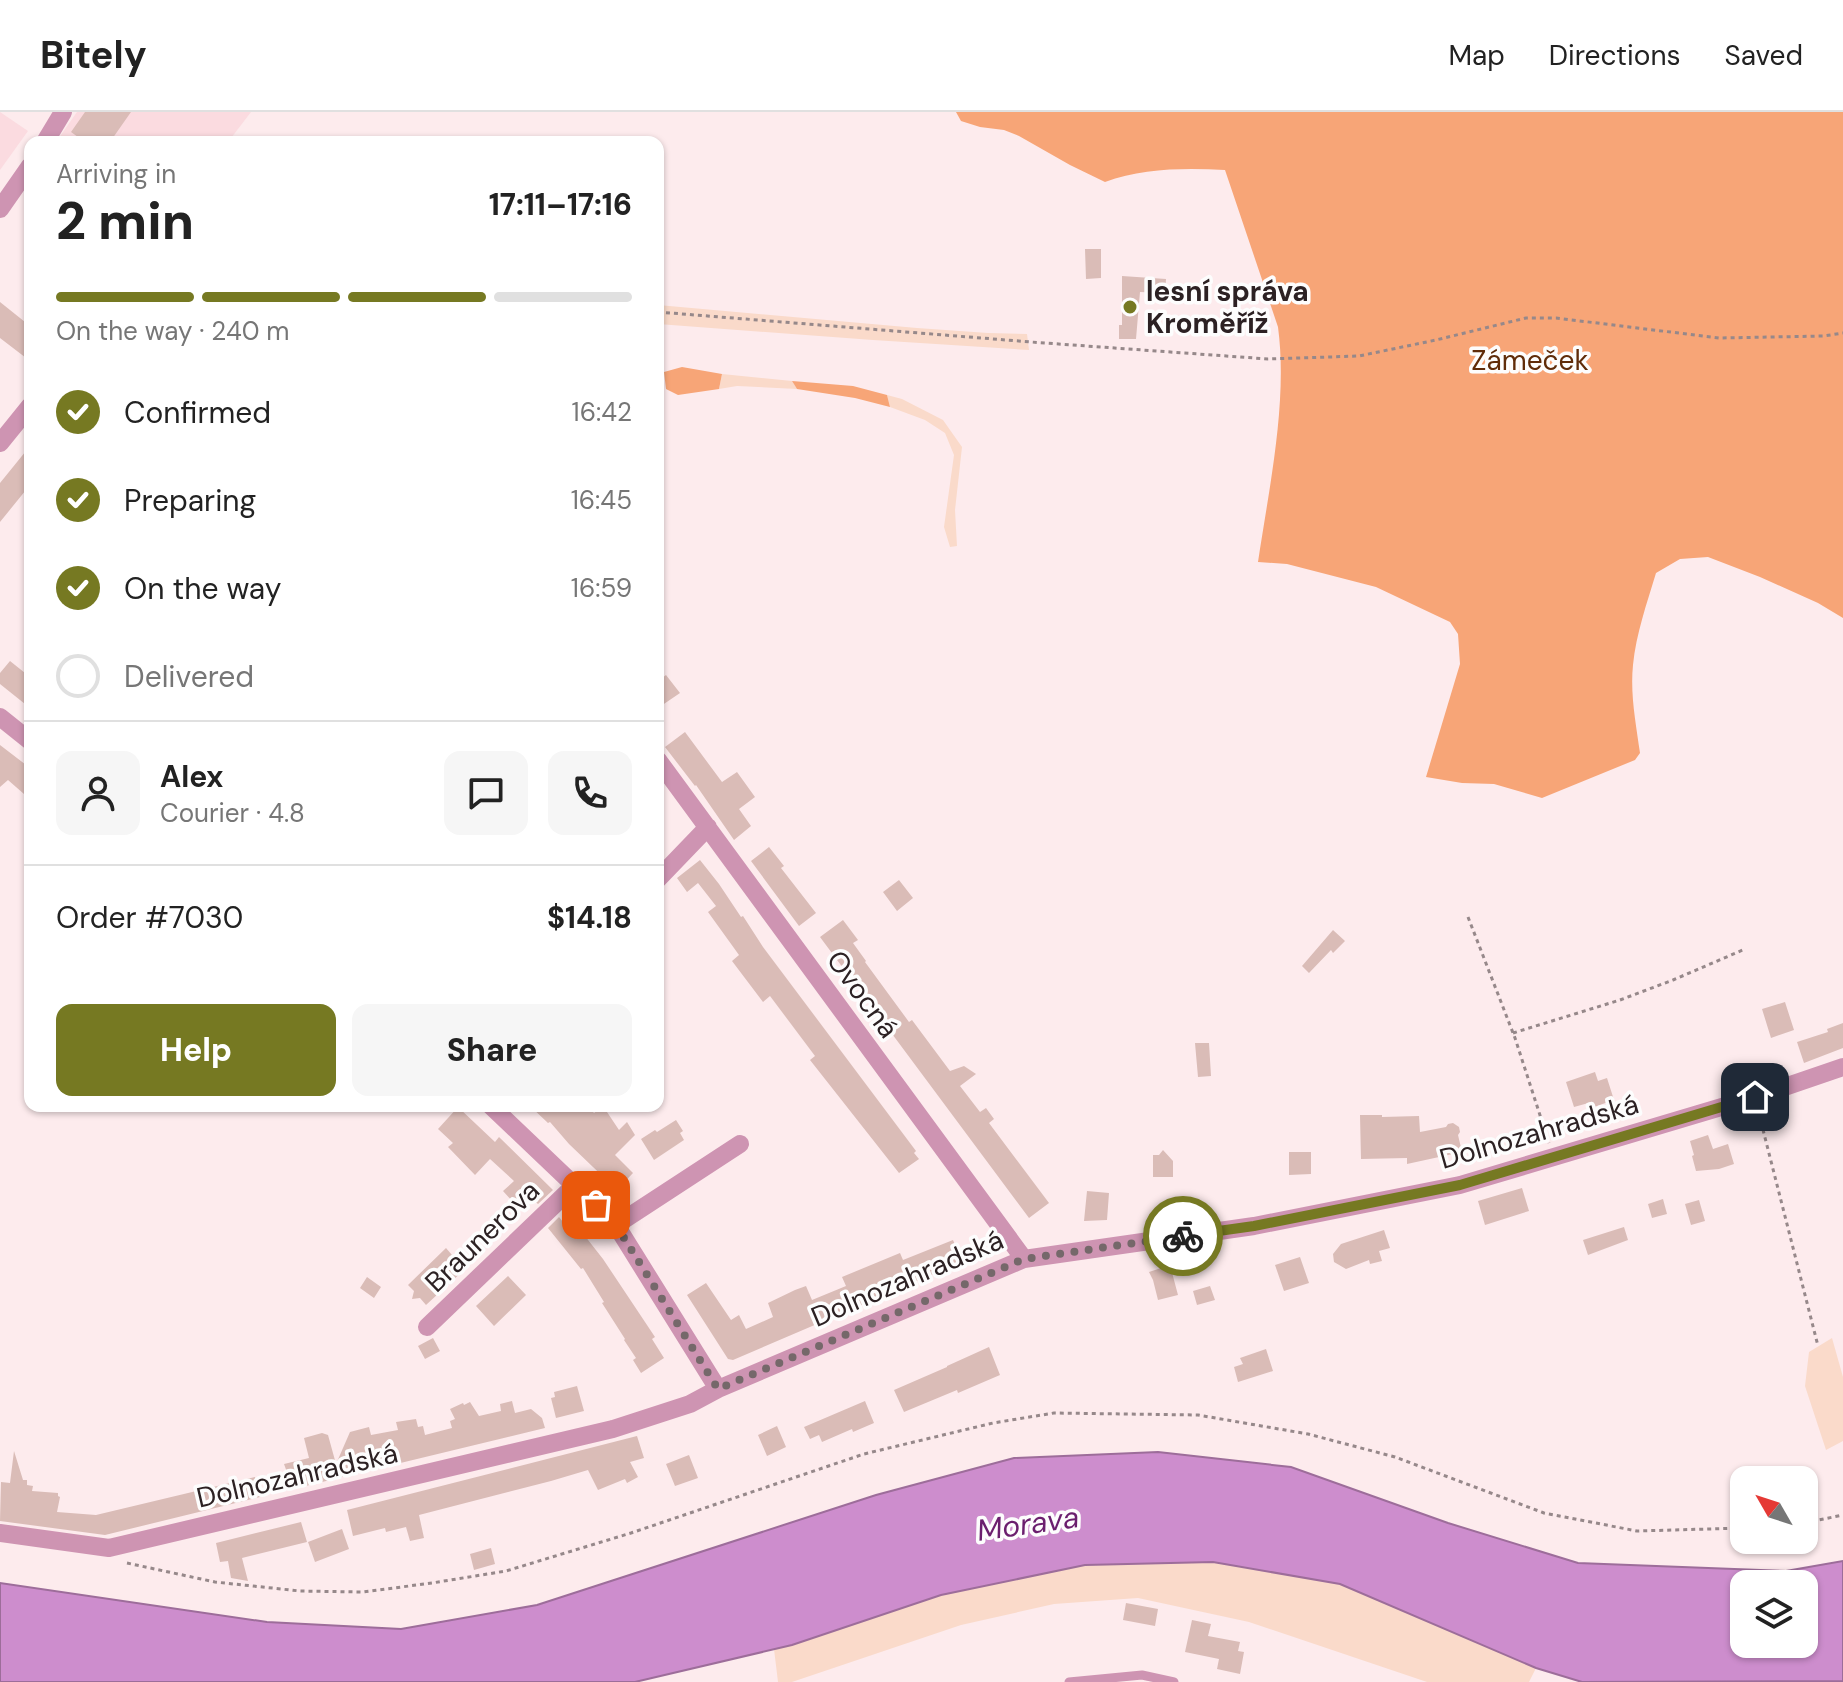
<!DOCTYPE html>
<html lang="en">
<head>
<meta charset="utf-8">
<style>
  body { margin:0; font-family:"DM Sans",sans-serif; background:#f6f6f6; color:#222; height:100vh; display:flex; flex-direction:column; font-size:30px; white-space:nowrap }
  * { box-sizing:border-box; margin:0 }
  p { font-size:26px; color:#767676 }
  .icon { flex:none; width:44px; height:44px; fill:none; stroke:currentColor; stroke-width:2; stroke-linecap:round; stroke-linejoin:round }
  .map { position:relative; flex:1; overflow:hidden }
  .details { position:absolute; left:24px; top:24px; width:640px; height:976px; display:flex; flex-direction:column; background:#fff; border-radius:16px; box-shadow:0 2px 6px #0004 }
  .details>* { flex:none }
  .needle { width:52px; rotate:309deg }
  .controls { position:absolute; left:1730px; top:1354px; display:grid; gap:16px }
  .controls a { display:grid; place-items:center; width:88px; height:88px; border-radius:16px; background:#fff; box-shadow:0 2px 6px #0004; font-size:40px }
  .pin { position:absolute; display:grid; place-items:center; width:68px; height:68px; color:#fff; margin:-34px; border-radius:16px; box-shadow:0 4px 12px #0006 }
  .courier { position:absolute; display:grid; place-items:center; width:80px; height:80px; margin:-40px; border:6px solid #767922; border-radius:50%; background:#fff; color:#222; box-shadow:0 2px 10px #0007 }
  .summary em { font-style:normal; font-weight:800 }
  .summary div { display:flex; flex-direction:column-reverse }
  .summary { display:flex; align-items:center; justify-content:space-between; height:136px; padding:0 32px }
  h1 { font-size:52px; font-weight:800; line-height:60px }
  .bar { display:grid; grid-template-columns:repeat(4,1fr); gap:12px 8px; align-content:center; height:96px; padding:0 32px }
  .bar i { height:10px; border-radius:6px; background:#e0e0e0 }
  .bar .selected { background:#767922 }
  .bar p { grid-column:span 4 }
  .line { display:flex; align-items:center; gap:20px; padding:0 32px; border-top:2px solid #e0e0e0 }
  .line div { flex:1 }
  .round { display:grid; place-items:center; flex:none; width:84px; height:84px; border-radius:16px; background:#f6f6f6 }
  ol { padding:0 32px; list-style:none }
  li { display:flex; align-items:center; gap:24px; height:88px }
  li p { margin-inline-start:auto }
  li .icon { padding:8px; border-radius:50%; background:#767922; color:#fff; stroke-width:4 }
  li:last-child { color:#767676 }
  li i { width:44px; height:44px; border:4px solid #e0e0e0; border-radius:50% }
  .cta { display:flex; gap:16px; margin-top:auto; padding:16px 32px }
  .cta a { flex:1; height:92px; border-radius:16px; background:#767922; color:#fff; font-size:32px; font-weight:800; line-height:92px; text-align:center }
  .cta a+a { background:#f6f6f6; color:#222 }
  header { display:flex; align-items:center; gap:48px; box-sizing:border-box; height:112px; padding:0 40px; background:#fff; border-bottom:2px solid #e0e0e0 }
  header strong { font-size:38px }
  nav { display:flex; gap:44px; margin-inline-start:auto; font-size:28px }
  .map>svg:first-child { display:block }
</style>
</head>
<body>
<header>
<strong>Bitely</strong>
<nav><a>Map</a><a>Directions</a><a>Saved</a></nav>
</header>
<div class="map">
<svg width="1843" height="1570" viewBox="0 0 1843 1570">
  <rect width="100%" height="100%" fill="#fdebed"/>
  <path fill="#fbdbe0" d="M0,0l28,19 -28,39z
    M77,0h174l-23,30h-172z"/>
  <path fill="#fadaca" d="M658,193l259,23 71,5 39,1 2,16 -156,-10 -215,-16z
    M722,262l70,7 5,8 -60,-3 -18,3z
    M887,283l15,4 41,21 19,27 -7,63 2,36 -7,1 -6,-20 10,-72 -9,-22 -20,-13 -35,-13z
    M1832,1226l11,39v64l-17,9 -21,-64 4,-34z
    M1213,1450l127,22 196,84 -7,14h-102l-178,-60 -111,-24 -84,6 -93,21 -169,57h-14l-4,-33 18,-4 148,-50 145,-30z"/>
  <path fill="#f7a577" d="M956,0h887v506l-25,-15 -58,-26 -52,-20 -28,2 -24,14c-9,30 -20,61 -23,92 -3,29 3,59 7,88l-5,7 -93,38 -48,-14 -32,-1 -36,-6 34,-113 -2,-30 -8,-12 -74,-35 -89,-23 -29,-2c11,-74 30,-160 20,-235l-53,-157c-40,-2 -83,-2 -120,12l-35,-17 -51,-29 -15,-6 -24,-3 -19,-6z
    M682,255l40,7 -3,15 -41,6 -12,-6 -2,-17z
    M792,269l61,5 34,9 3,12 -35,-9 -58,-9z"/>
  <path fill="#cd8dcd" stroke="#9d6d9a" stroke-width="2" fill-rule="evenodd" d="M1158,1340l133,15 157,56 130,40 208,8 57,-10v120l-261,1 -46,-14 -196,-84 -127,-22 -128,3 -144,30 -149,50 -157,37h-635v-99l267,39 134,7 136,-24 339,-110 138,-37zM1744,1472h60v60h-60z"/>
  <path fill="#dabcb7" d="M85,0h46l-21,30h-25l-14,-10z
    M1085,137h16v29l-15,1z
    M1122,164l44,3 -1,14 -25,-1 -4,47h-17v-14h3z
    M0,190l30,24v35l-30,-23z
    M30,334v39l-30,37v-39z
    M10,549l20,16v31l-30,-24v-11z
    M666,563l14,18 -22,15v-27z
    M685,620l37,50 15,-10 18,25 -16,12 12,17 -17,14 -38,-55 -1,1 -30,-39z
    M0,633l30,23v17l-6,9 -16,-14 -8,7z
    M769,735l15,19 -3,2 35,45 -17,13 -48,-65z
    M700,748l19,24 22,33 2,-1 20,31 153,204 -2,2 5,6 -20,14 -89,-113 5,-4 -45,-60 -7,6 -31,-41 7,-6 -31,-43 8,-6 -18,-23 -11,9 -10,-14z
    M899,768l14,18 -16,13 -14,-19z
    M843,808l15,20 -5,3 13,18 -1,1 44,60 3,-2 38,51 14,-5 12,8 -16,12 20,26 6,-4 8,11 -5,4 60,80 -20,15 -209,-281z
    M1333,818l12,11 -12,12 -2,-3 -22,23 -7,-7z
    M1785,890l9,28 -23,8 -9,-29z
    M1843,911v25l-39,15 -7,-21 31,-10 -1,-3z
    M1195,931h14l2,33 -13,1z
    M1595,960l3,9 9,-3 7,22 -20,7 -2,-5 -18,5 -8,-25z
    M530,994h58l6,7 9,-7 16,24 8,-8 8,13 -20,20 18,18 -16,17 -48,-46 -19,-22 -2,1z
    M458,995l37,35 4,-5 54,53 -15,14 -13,-12 -11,11 -11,-12 11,-10 -24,-22 -15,16 -27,-28 5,-4 -15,-14z
    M1360,1003h22v2l37,-1 1,16 26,-5 2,-3 5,-1 6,4 1,5 -2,3 4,17 -55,12v-6l-46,1z
    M676,1008l7,11 -3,2 4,7 -30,20 -13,-21 14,-9 2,2z
    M1708,1023l5,14 15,-5 6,20 -15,5 -23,2 -4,-15 2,-1 -4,-14z
    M1163,1038l10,11v16h-20v-22h6z
    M1289,1040h22v22l-22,1z
    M1522,1076l7,23 -44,14 -7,-24z
    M1087,1079l22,2 -2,27 -23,1z
    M1663,1087l4,15 -15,4 -4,-14z
    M1699,1088l6,21 -14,4 -6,-21z
    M559,1105l4,5 7,-5 33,42 52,78 -3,2 12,19 -23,15 -8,-13 3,-2 -12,-18 1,-1 -23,-36 2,-1 -21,-34 -2,1 -33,-41z
    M1624,1115l4,13 -40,15 -5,-15z
    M1384,1118l6,18 -11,3 3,10 -12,3 -1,-4 -23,9 -12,-7 -1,-8 8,-10z
    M953,1128l9,22 -229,98 -5,-1 -41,-64 19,-12 25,37 8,-5 7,14 27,-12 -5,-14 27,-13 11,-4 6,14 34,-14 -4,-9 58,-24 3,7z
    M446,1136l6,7 9,-1 -2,8 6,7 -39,36 -6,-7 -8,1 2,-8 -6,-6z
    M1300,1145l9,26 -25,8 -9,-26z
    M1170,1153l8,30 -20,5 -5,-20 -4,-8z
    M508,1164l18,19 -32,31 -18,-20z
    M367,1165l14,10 -7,11 -14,-10z
    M1210,1174l5,14 -18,5 -4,-14z
    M433,1226l7,13 -15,8 -7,-13z
    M989,1235l11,28 -42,18 -1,-3 -53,22 -10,-22 53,-23v-1z
    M1266,1237l7,22 -35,11 -4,-15 9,-3 -3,-6z
    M577,1274l7,25 -28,7 -5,-20 4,-1 -1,-5z
    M512,1289l3,12 16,-4 11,9 3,10 -252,61 -9,-25 25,-6 -5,-20 18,-5 6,2 8,29 14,-32 19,-5 2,8 27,-5 -2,-8 20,-3 2,8 5,-1 2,9 27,-7 -2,-7 5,-2 -5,-10 13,-6 1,2 6,-3 9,14 22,-5 -1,-7z
    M865,1289l9,22 -21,9 -1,-3 -30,13 -3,-7 -9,4 -6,-12z
    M777,1314l9,21 -19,9 -9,-21z
    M637,1324l7,22 -14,4 8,15 -11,6 -2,-4 -27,11 -10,-20 -37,11 -132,34 5,23 -14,3 -4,-14 -20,5 -1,-4 -32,8 -6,-26z
    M14,1339l9,29h4v5l6,1 -1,5 26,2v3l2,1 -3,15 39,3 159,-38 5,20 -155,38 -105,-14 1,-39 9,1z
    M689,1343l9,23 -23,8 -9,-22z
    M301,1410l6,20 -65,16 6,23 -17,-3 -3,-17 -8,1 -4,-19z
    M342,1417l7,20 -34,13 -7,-20z
    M491,1436l4,16 -21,6 -4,-16z
    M1126,1491l32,6 -3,17 -32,-6z
    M1192,1508l19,4 -3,12 32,6 -2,9 6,1 -4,22 -23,-5 2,-10 -34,-7z"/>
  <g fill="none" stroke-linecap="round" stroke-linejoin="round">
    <path stroke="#96888a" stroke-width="3" stroke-dasharray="4 4" stroke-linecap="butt" d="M658,200l373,30 237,17 91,-3 77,-16 90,-22h30l163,20 105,-2 19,-3
      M1468,805l47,121 34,105
      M1513,921l107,-33 53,-20 72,-31
      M1759,1002l59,232
      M1804,1411l39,-8
      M127,1451l88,19 85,9 63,1 69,-9 74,-12 125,-38 233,-79 129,-31 61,-10 144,2 110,19 87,23 149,56 93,18 107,-3"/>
    <path stroke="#ce94b2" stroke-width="9" d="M1069,1570l73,-7 32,7"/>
    <path stroke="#ce94b2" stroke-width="18" d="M45,30l18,-30
      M0,97l30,-43
      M0,331l30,-37
      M0,605l30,24
      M658,648l366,499
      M658,767l50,-52
      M491,994l125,119 102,164
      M616,1113l124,-81
      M427,1215l148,-142
      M0,1421l109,15 504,-119 77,-25 28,-15 306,-130 230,-33 206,-41 295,-88 88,-30"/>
  </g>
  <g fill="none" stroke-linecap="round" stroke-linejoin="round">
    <path stroke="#75686a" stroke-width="8" stroke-dasharray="0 14.4" d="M596,1093l20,20 102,164 306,-130 159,-23"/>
    <path stroke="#767922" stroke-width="10" d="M1183,1124l71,-10 206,-41 295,-88"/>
  </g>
  <circle fill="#767922" stroke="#fdfdfd" stroke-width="3" cx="1130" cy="195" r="8"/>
  <g text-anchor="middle" stroke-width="7" stroke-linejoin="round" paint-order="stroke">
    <g font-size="28" font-weight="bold" fill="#2c2123" stroke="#fdfdfd" text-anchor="start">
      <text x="1146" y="189">lesní správa<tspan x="1146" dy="32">Kroměříž</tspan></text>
    </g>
    <g font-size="28" fill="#602c09" stroke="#fdfdfd">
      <text x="1530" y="258">Zámeček</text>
    </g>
    <g font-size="28" fill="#2c2123" stroke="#fdfdfd">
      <text transform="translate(863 882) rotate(54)" y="10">Ovocná</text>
      <text transform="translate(1539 1019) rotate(-16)" y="10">Dolnozahradská</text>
      <text transform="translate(482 1124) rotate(-44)" y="10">Braunerova</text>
      <text transform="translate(907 1166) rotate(-23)" y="10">Dolnozahradská</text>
      <text transform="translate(297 1363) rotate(-13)" y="10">Dolnozahradská</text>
    </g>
    <g font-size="30" font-style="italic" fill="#6b1f6e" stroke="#fdfdfd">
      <text transform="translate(1028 1412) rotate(-8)" y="10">Morava</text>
    </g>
  </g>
</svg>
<div class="controls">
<a><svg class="needle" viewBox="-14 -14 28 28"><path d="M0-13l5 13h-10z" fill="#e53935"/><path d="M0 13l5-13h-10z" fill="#767676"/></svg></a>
<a><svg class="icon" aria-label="layers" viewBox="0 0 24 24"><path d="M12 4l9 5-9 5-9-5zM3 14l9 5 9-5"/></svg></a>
</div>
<div class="pin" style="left:596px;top:1093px;background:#ea580c"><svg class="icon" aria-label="bag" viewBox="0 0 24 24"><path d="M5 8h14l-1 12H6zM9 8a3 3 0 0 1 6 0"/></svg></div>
<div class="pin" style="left:1755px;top:985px;background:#1f2937"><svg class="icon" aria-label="home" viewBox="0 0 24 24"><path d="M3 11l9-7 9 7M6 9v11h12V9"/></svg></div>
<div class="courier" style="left:1183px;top:1124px"><svg class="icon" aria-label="bike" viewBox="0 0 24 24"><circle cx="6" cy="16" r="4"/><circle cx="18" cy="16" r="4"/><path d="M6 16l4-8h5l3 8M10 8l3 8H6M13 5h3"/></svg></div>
<section class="details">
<div class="summary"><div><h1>2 min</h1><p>Arriving in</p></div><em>17:11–17:16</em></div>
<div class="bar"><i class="selected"></i><i class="selected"></i><i class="selected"></i><i></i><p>On the way · 240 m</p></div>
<ol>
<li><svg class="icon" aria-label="check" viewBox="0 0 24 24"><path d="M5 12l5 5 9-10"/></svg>Confirmed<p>16:42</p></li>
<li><svg class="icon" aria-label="check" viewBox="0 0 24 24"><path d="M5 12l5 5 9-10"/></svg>Preparing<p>16:45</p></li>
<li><svg class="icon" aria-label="check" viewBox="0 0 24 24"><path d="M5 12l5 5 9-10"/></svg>On the way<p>16:59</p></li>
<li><i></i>Delivered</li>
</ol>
<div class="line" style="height:144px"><a class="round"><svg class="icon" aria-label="person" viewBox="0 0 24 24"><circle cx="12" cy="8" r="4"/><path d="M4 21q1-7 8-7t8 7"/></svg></a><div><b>Alex</b><p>Courier · 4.8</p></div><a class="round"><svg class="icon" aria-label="chat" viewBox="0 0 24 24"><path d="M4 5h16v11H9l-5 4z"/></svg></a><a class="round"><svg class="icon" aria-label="phone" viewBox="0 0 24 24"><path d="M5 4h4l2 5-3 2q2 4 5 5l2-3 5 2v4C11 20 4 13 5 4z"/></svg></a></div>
<div class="line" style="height:104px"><div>Order #7030</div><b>$14.18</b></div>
<div class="cta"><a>Help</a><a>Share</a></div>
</section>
</div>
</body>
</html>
